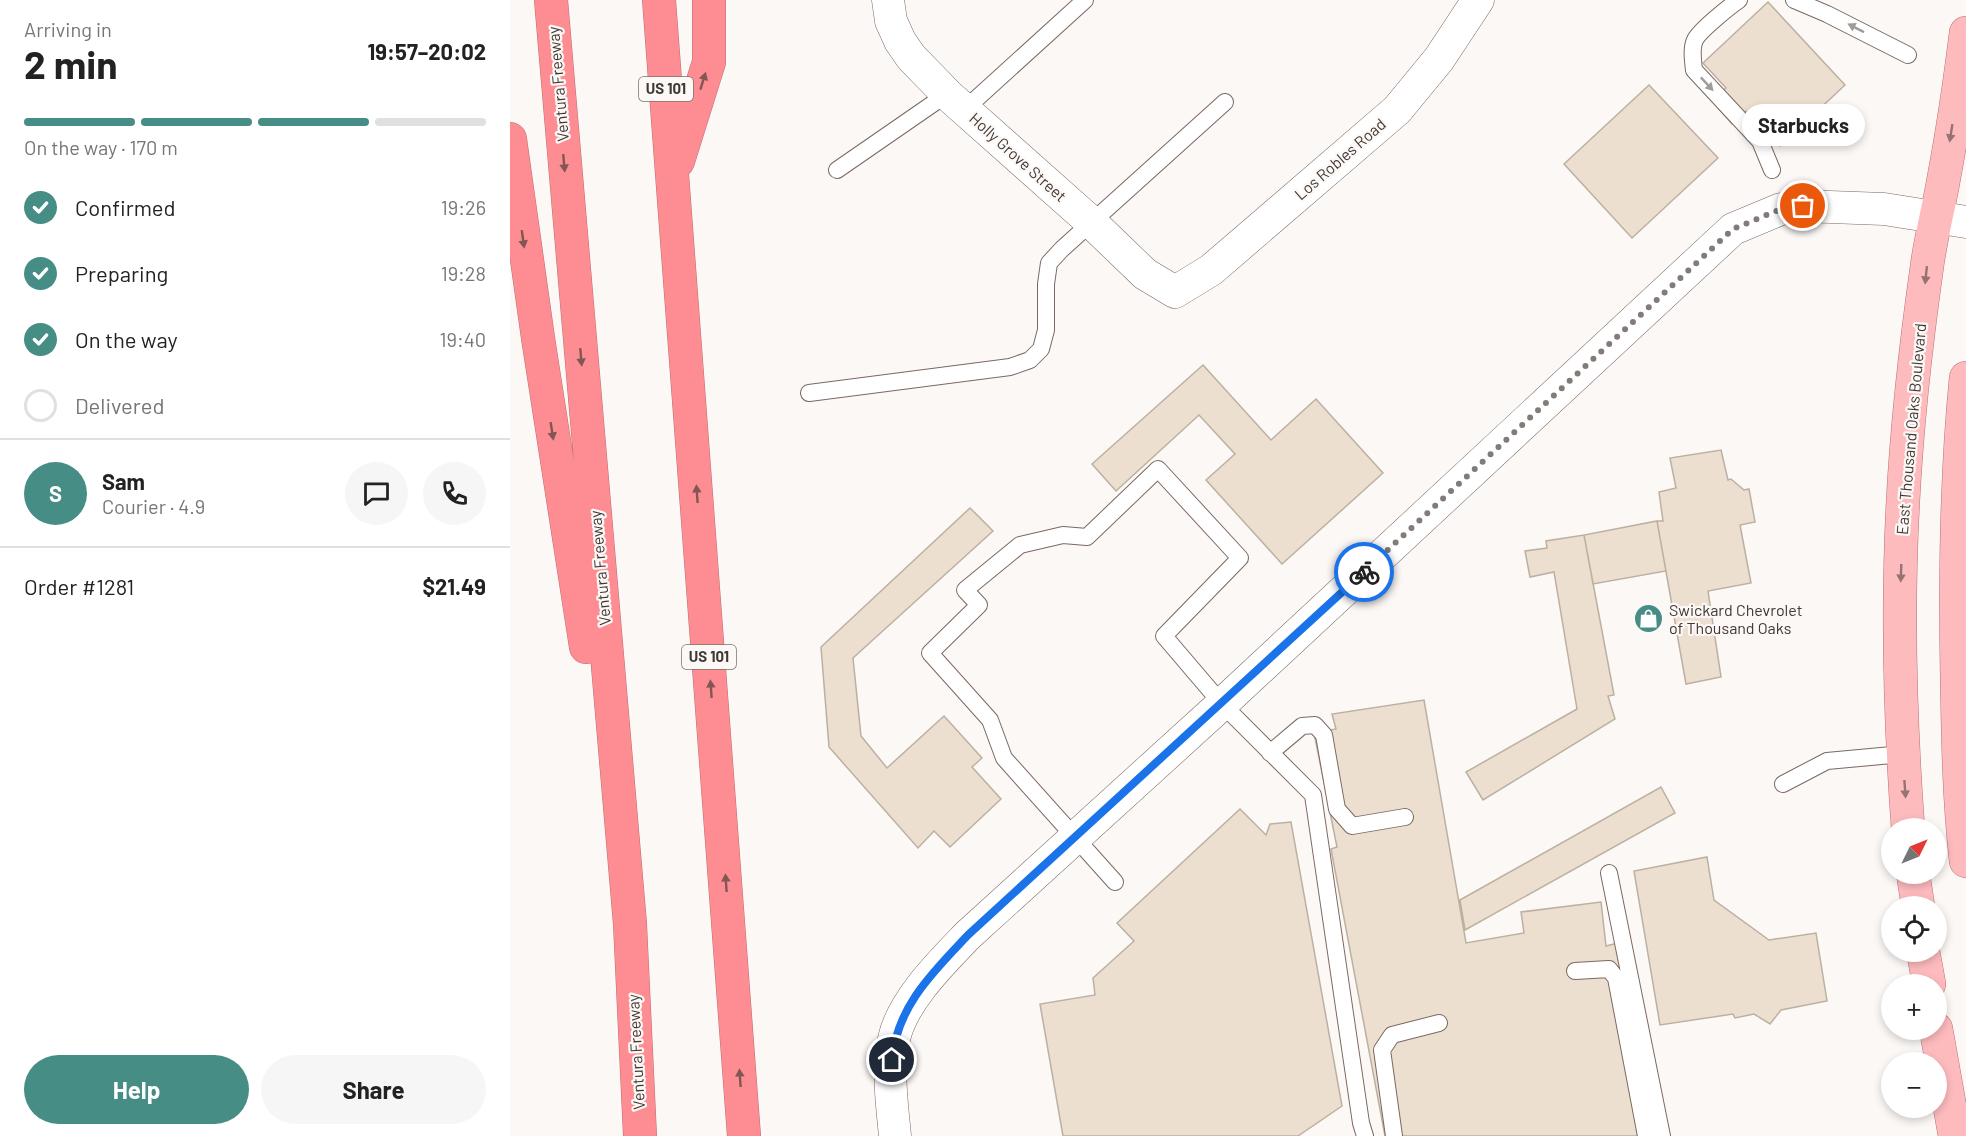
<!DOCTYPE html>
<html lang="en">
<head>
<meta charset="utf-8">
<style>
  body { margin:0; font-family:Barlow,sans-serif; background:#f6f6f6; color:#222; height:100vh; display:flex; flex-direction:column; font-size:22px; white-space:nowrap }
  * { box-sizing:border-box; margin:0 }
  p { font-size:20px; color:#767676 }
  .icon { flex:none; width:33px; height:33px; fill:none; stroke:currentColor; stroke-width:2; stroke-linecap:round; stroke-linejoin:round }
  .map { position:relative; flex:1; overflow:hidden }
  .side { display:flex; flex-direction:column; background:#fff; width:510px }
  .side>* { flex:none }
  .needle { width:39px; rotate:47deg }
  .controls { position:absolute; left:1371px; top:818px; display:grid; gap:12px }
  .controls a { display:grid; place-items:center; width:66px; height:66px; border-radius:50%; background:#fff; box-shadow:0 3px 9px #0003; font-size:30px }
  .pin { position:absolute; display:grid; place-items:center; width:51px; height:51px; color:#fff; margin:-26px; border:3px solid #fff; border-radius:50%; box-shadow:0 2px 6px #0007 }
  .courier { position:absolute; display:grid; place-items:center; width:60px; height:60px; margin:-30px; border:4px solid #1a73e8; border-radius:50%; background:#fff; color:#222; box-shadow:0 2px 8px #0007 }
  .bubble { position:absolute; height:42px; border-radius:21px; background:#fff; box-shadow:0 3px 9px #0003; font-size:20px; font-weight:700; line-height:42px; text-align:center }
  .overview em { font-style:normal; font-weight:700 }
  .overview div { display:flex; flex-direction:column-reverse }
  .overview { display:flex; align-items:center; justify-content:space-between; height:102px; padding:0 24px }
  h1 { font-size:39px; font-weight:700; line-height:45px }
  .bar { display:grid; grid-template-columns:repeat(4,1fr); gap:9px 6px; align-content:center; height:72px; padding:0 24px }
  .bar i { height:8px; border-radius:4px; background:#e0e0e0 }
  .bar .active { background:#468d86 }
  .bar p { grid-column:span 4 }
  .line { display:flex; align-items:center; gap:15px; padding:0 24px; border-top:2px solid #e0e0e0 }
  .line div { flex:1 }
  .round { display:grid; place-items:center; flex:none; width:63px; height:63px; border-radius:32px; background:#f6f6f6 }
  ol { padding:0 24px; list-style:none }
  li { display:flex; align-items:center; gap:18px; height:66px }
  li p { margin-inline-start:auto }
  li .icon { padding:6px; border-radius:50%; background:#468d86; color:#fff; stroke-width:4 }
  li:last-child { color:#767676 }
  li i { width:33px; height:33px; border:3px solid #e0e0e0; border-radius:50% }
  .primary-button { display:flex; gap:12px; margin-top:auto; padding:12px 24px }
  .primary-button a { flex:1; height:69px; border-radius:36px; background:#468d86; color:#fff; font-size:24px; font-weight:700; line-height:69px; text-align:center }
  .primary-button a+a { background:#f6f6f6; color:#222 }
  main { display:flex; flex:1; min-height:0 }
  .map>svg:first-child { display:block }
</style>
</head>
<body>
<main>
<section class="side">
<div class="overview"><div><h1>2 min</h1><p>Arriving in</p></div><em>19:57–20:02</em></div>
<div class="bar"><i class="active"></i><i class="active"></i><i class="active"></i><i></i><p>On the way · 170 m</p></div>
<ol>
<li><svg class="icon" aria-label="check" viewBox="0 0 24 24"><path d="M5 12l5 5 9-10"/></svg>Confirmed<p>19:26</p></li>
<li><svg class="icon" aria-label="check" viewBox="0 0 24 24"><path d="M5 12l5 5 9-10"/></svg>Preparing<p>19:28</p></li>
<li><svg class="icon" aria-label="check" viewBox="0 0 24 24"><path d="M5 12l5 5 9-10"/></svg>On the way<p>19:40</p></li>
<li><i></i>Delivered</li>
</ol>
<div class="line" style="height:108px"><b class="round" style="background:#468d86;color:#fff">S</b><div><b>Sam</b><p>Courier · 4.9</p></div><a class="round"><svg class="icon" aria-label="chat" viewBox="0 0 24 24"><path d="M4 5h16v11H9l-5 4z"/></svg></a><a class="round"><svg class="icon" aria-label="phone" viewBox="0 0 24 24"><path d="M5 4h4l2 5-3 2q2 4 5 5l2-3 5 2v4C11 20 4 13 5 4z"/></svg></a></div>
<div class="line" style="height:78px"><div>Order #1281</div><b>$21.49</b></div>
<div class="primary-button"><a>Help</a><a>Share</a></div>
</section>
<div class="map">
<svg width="1456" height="1136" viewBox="0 0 1456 1136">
  <rect width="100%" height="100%" fill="#fcf8f6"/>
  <path fill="#ecdfcf" stroke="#bcb0a1" stroke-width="1.5" d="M1258,2l77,83 -65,61 -34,-35 -14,13 -20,-23 14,-13 -23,-25z
    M1139,85l69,73 -86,80 -68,-74z
    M693,365l68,75 45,-41 67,74 -101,91 -76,-84 29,-26 -36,-39 -83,76 -24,-27z
    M1211,450l7,30 3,-1 13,11 5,-1 6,33 -15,3 11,58 -43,8 13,86 -35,7 -29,-163h6l-4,-29 17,-4 -6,-30z
    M460,508l23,23 -140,127 8,78 26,32 57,-52 38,42 -10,9 29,32 -51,48 -16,-16 -16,17 -89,-101 -8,-100z
    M1147,521l9,50 -73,13 -9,-49z
    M1074,535l30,160 -6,1 7,23 -132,81 -17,-28 111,-63 -23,-137 -24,5 -5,-26 22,-3 -1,-7z
    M914,700l42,243 58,-10 -3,-21 80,-10 5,44 12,-3 21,193h-254l-54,-287 6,-2 -23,-114 22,-4 -4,-15z
    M1151,787l14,26 -210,117 -5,-30z
    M730,809l26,26 4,-11 21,-2 51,284 -44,30h-235l-23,-132 55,-9 -2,-17 41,-37 -17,-18z
    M1197,857l7,43 55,40 47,-7 11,68 -46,9 -11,14 -16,-10 -19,4 -2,-4 -73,11 -26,-154z"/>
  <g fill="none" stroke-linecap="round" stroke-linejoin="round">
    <defs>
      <path id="lane" d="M1229,0c-9,6 -40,31 -44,40 -4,8 -2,21 -1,30l66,71 12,29
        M1284,0l33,14 81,41
        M454,110l121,-110
        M327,170l110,-76
        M299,393l201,-26 20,-7 11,-11 5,-19v-46l3,-21 13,-14 163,-147
        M760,753l32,-27 13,-1 9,10 13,74 15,17 53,-9
        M1273,784l44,-23 76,-7
        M1099,873l53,263
        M605,882l-111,-124 -14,-38 -60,-67 49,-48 -14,-15 55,-45 43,-10 24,2 71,-68 82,89 -76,78 58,68 91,91 48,328 4,13
        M1065,971l34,-2 7,9 30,158
        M884,1136l-12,-86 10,-15 47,-12"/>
      <path id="street" d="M378,0l3,21 9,20 11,16 37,38 143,127 54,52 30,18 36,-22 186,-160 42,-51 39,-59
        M385,1136c-3,-32 -8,-65 -1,-97 8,-38 48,-77 74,-104l254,-231 511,-475 48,-20 22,-3 81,3 82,13"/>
      <path id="primary" d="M1456,378c-10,100 -11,200 -9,300 1,61 2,122 9,183
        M1398,828c-8,-109 -11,-218 -5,-327 4,-78 13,-157 24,-235 4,-30 12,-59 17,-89 9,-48 16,-96 22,-144
        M1403,873l5,33
        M1413,951l6,33
        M1426,1029l19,107"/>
      <path id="highway" d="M41,0l79,924 10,212
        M149,0l85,1136
        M0,139l28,199 48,309
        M168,161l31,-99v-62"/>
    </defs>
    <use href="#lane" stroke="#7b6961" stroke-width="18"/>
    <use href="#street" stroke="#7b6961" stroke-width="33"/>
    <use href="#primary" stroke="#bb6f71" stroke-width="34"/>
    <use href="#highway" stroke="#bb6f71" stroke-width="34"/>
    <use href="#lane" stroke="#fff" stroke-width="16"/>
    <use href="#street" stroke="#fff" stroke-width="32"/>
    <use href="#primary" stroke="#febbbe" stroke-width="33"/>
    <use href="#highway" stroke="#fd8d92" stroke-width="33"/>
  </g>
  <defs><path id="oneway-solid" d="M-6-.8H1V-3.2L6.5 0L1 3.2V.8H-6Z" transform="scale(1.5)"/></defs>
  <g fill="#a09c9a">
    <use href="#oneway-solid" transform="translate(1346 28) rotate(-153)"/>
    <use href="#oneway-solid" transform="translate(1197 84) rotate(47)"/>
  </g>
  <g fill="#825655">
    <use href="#oneway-solid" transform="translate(193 81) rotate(-73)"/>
    <use href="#oneway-solid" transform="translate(54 163) rotate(85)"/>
    <use href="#oneway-solid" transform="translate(13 239) rotate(82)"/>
    <use href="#oneway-solid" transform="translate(71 357) rotate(85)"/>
    <use href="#oneway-solid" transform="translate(42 431) rotate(81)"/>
    <use href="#oneway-solid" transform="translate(187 494) rotate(-94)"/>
    <use href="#oneway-solid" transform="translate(201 689) rotate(-94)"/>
    <use href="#oneway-solid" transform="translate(216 883) rotate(-94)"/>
    <use href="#oneway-solid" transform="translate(230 1078) rotate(-94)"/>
  </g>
  <g fill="#967372">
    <use href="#oneway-solid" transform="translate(1441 133) rotate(99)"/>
    <use href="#oneway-solid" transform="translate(1416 275) rotate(96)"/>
    <use href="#oneway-solid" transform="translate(1391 573) rotate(92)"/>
    <use href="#oneway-solid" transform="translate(1395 789) rotate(86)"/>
  </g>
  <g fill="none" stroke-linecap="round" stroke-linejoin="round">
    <path stroke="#827b78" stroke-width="6" stroke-dasharray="0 10.8" d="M854,572l369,-343 48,-20 22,-3"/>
    <path stroke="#1a73e8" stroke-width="8" d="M382,1060c5,-54 41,-88 76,-125l396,-363"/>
  </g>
  <defs>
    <symbol id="shop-disc" viewBox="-11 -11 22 22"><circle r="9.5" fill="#468d86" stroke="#fcf8f6"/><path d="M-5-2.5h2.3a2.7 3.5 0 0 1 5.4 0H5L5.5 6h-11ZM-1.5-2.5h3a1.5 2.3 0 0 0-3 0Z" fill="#fff"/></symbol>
  </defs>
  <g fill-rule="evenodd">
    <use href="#shop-disc" x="1122" y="602" width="33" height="33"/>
  </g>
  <g text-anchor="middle" stroke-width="4.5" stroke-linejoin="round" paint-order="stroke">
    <g fill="#fcf8f6" stroke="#78726e" stroke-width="1.5">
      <rect x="129" y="77" width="54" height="24" rx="4.5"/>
      <rect x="172" y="645" width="54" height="24" rx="4.5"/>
    </g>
    <g font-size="15" font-weight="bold" fill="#403834">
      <text x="156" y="94">US 101</text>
      <text x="199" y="662">US 101</text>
    </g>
    <g font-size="16" fill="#403834" stroke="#fcf8f6">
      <text transform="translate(48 84) rotate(-95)" y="6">Ventura Freeway</text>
      <text transform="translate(508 157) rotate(42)" y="6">Holly Grove Street</text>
      <text transform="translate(830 159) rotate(-41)" y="6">Los Robles Road</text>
      <text transform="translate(1401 429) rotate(-85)" y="6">East Thousand Oaks Boulevard</text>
      <text transform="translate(90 568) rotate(-95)" y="6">Ventura Freeway</text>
      <text transform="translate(126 1052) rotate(-93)" y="6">Ventura Freeway</text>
    </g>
    <g font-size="16" fill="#403834" stroke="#fcf8f6" text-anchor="start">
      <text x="1159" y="616">Swickard Chevrolet<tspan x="1159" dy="18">of Thousand Oaks</tspan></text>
    </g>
  </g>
</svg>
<div class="controls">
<a><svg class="needle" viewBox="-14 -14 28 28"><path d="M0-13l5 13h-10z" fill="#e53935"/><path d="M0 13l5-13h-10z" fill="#767676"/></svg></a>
<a><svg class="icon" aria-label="locate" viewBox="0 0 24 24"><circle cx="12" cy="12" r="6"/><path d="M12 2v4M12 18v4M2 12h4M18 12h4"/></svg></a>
<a>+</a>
<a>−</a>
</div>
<div class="pin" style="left:1293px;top:206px;background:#ea580c"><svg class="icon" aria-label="bag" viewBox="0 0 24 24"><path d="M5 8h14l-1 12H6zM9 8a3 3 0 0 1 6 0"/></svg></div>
<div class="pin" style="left:382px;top:1060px;background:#1f2937"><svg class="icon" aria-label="home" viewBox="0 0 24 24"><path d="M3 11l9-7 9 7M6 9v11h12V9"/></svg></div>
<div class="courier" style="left:854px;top:572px"><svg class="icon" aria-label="bike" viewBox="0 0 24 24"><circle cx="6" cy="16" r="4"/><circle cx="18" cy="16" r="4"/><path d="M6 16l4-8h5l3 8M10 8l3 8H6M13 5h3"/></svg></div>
<div class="bubble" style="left:1232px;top:104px;width:123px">Starbucks</div>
</div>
</main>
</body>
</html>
